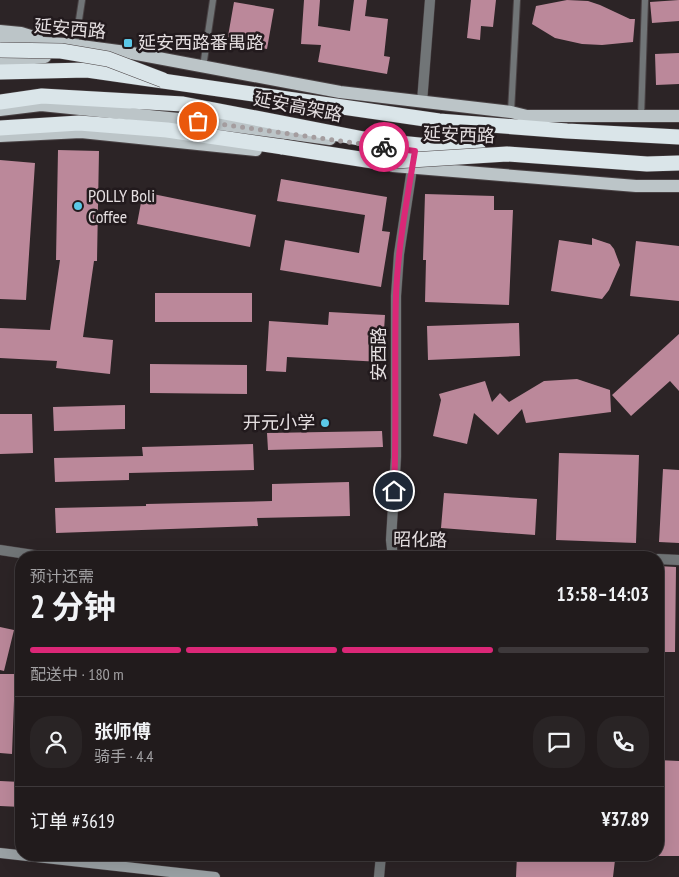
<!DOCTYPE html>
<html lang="zh">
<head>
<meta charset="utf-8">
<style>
  body { margin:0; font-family:"PT Sans Narrow","Noto Sans SC",sans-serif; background:#292425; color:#f1f3f6; height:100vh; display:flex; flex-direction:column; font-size:19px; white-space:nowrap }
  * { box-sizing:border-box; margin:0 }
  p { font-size:16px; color:#a2a1a3 }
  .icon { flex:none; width:28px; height:28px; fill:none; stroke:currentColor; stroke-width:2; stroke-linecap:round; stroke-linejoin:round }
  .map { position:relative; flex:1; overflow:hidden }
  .drawer { position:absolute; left:15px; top:551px; width:649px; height:310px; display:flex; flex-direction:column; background:#211b1c; border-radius:20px; box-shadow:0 5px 20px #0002,0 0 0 1px #3e393b }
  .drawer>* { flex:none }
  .pin { position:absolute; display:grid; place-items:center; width:42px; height:42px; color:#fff; margin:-21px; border:2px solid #fff; border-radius:50%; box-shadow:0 1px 5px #0007 }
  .courier { position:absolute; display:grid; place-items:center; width:50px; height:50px; margin:-25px; border:4px solid #db2777; border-radius:50%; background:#fff; color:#222; box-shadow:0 1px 6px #0007 }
  .head em { font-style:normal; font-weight:700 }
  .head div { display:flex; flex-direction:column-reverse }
  .head { display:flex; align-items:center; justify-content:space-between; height:85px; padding:0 15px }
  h1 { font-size:32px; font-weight:700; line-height:38px }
  .bar { display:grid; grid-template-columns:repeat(4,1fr); gap:8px 5px; align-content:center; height:60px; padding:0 15px }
  .bar i { height:6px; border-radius:4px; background:#3e393b }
  .bar .selected { background:#db2777 }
  .bar p { grid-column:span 4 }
  .line { display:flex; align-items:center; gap:12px; padding:0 15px; border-top:1px solid #3e393b }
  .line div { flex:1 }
  .round { display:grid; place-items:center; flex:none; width:52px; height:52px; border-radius:20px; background:#292425 }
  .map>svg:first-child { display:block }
</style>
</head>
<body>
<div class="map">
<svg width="679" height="877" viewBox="0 0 679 877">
  <rect width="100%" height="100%" fill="#2c2426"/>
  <path fill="#bb889a" d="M304,0h16l-2,26 32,5 4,-31h13l-2,16 23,3 -4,37 6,1 -3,17 -69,-12 3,-17 -20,-1z
    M471,0h25l-3,27 -12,-1 -1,14 -13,-2z
    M567,0l21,1 12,4 30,14h5l-2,23 -31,3 -20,-1 -27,-6 -23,-14 4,-18z
    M679,0v21l-27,2 -2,-21z
    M234,2l40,7 -7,40 -40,-7z
    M679,53v31l-23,1 -1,-31z
    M58,150l41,1 -2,110h-3l-11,76 30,3 -3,34 -54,-6 1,-7 -57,-3v-30l50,2 10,-70h-4z
    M0,160l35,3 -9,137 -26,-1z
    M281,179l106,18 -5,34 8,1 -9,55 -101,-17 5,-30 74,13 6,-38 -88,-14z
    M143,192l113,23 -6,32 -113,-23z
    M425,194l69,2v14h19l-4,95 -84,-3 1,-42h-3z
    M592,238l18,6 4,5 6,16 -11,25 -7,9 -51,-8 8,-51 33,5z
    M636,241l43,5v55l-49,-5z
    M155,293h97v29h-97z
    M329,312l56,3 -3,47 -95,-5 -1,15 -20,-1 3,-50 59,4z
    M519,323l1,33 -92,4 -1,-34z
    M679,334v57l-9,-10 -39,35 -19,-21z
    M150,364l97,1v29l-97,-1z
    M577,379l33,11 1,22 -85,11 -4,-14 -24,26 -24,-22 -7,31 -34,-8 8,-36 -2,-6 46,-13 7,21 8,-9 9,9 35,-21z
    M125,405v24l-71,2 -1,-24z
    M0,414h32l1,39 -33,1z
    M382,431l1,16 -115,3 -1,-17z
    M253,444l1,26 -125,3v7l-74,2 -1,-24 89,-2 -1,-9z
    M559,453l80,2 -3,88 -80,-3z
    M663,469l16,1v73l-20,-1z
    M349,482l1,34 -93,2 1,8 -202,7 -1,-25 91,-2v-2l126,-3v-17z
    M444,493l93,6 -2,36 -94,-7z
    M658,566l18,1 -1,85h-17z
    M0,627l14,3 -10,41 -4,-1z
    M0,674h15l-3,80 -12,-1z
    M658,760l21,1v95h-21z
    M0,781l21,1v25l-21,-1z
    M517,855h62l36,5 -2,17h-97z"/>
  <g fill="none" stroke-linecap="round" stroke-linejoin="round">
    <defs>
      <path id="lane" d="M75,46l7,-46
        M203,67l10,-67
        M511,112l6,-112
        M641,117l4,-117"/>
      <path id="street" d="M422,102l8,-102
        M0,550l53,8
        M293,558l100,-3 154,3
        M393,558l-2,-18 5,-83v-161l3,-42 14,-92
        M658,559l21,1
        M379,877l2,-22"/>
      <path id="secondary" d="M0,853l215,24"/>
      <path id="primary" d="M0,31l21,2 16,5
        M0,41l66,3 60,8 214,40 171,20 16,4h152
        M0,61l45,-4
        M0,110l41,-5 157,16 132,18
        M0,136l81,-4 175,18
        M393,166l243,20h43"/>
      <path id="highway" d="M0,72l87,-2 352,51 128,10 112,6
        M0,102l42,-6 141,8 186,36 110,11
        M0,128l79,-5 88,7 116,17"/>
    </defs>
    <use href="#lane" stroke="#494244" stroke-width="8"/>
    <use href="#street" stroke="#494244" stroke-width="11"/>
    <use href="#secondary" stroke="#494244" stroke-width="11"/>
    <use href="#primary" stroke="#494244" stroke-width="14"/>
    <use href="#highway" stroke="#494244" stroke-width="16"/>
    <use href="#lane" stroke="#717577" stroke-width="6"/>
    <use href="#street" stroke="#717577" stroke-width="10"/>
    <use href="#secondary" stroke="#9ba2a5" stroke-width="10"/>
    <use href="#primary" stroke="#bcc5c8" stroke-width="12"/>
    <use href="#highway" stroke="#dae5e9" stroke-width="15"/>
    <defs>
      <path id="highway-bridge" d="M0,50l61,1 47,8 55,21
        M283,147l96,15 128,-8 140,10 32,-1"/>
    </defs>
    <use href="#highway-bridge" stroke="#494244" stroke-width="16" stroke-linecap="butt"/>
    <use href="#highway-bridge" stroke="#dae5e9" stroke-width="15"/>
  </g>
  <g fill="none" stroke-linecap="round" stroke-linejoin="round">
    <path stroke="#a49d9f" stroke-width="5" stroke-dasharray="0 9" d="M198,121l186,26"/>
    <path stroke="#db2777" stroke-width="6" d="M384,147l31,4c-8,48 -17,96 -19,144 -2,65 1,131 -2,196"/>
  </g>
  <g fill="#5bc8e7" stroke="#221a1d" stroke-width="2">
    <rect x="123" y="38" width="10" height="10" rx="2.5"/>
    <circle cx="78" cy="206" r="5"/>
    <circle cx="325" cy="423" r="5"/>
  </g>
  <g text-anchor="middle" stroke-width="5" stroke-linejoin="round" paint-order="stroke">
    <g font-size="18" fill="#e4dee0" stroke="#221a1d">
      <text transform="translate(70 29) rotate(5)" y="6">延安西路</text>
      <text transform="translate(298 107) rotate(11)" y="6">延安高架路</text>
      <text transform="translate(459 135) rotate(2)" y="6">延安西路</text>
      <text transform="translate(379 354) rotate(-90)" y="6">安西路</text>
      <text transform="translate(420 540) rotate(1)" y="6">昭化路</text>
    </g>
    <g font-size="18" fill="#e4dee0" stroke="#221a1d" text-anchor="start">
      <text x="138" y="49">延安西路番禺路</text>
      <text x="88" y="202">POLLY Boli<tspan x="88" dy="21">Coffee</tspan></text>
      <text x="315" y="429" text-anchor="end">开元小学</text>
    </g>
  </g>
</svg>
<div class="pin" style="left:198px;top:121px;background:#ea580c"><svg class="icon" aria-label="bag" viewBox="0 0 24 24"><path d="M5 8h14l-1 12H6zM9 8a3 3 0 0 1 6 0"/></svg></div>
<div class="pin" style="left:394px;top:491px;background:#1f2937"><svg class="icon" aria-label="home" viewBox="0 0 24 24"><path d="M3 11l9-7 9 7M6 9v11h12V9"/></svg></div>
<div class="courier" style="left:384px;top:147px"><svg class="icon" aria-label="bike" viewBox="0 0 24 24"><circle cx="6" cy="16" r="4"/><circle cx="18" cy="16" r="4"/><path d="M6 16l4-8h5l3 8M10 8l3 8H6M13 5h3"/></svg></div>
<section class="drawer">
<div class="head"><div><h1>2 分钟</h1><p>预计还需</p></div><em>13:58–14:03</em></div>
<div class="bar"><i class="selected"></i><i class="selected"></i><i class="selected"></i><i></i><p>配送中 · 180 m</p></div>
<div class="line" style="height:90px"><a class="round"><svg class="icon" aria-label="person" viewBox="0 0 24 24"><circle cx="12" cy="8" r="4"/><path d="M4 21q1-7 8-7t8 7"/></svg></a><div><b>张师傅</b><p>骑手 · 4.4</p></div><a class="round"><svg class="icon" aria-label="chat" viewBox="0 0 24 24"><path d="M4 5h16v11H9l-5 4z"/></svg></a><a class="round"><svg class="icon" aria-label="phone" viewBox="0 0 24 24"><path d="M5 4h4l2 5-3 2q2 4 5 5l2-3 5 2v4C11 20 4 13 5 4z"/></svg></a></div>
<div class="line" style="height:65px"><div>订单 #3619</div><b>¥37.89</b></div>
</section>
</div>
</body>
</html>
